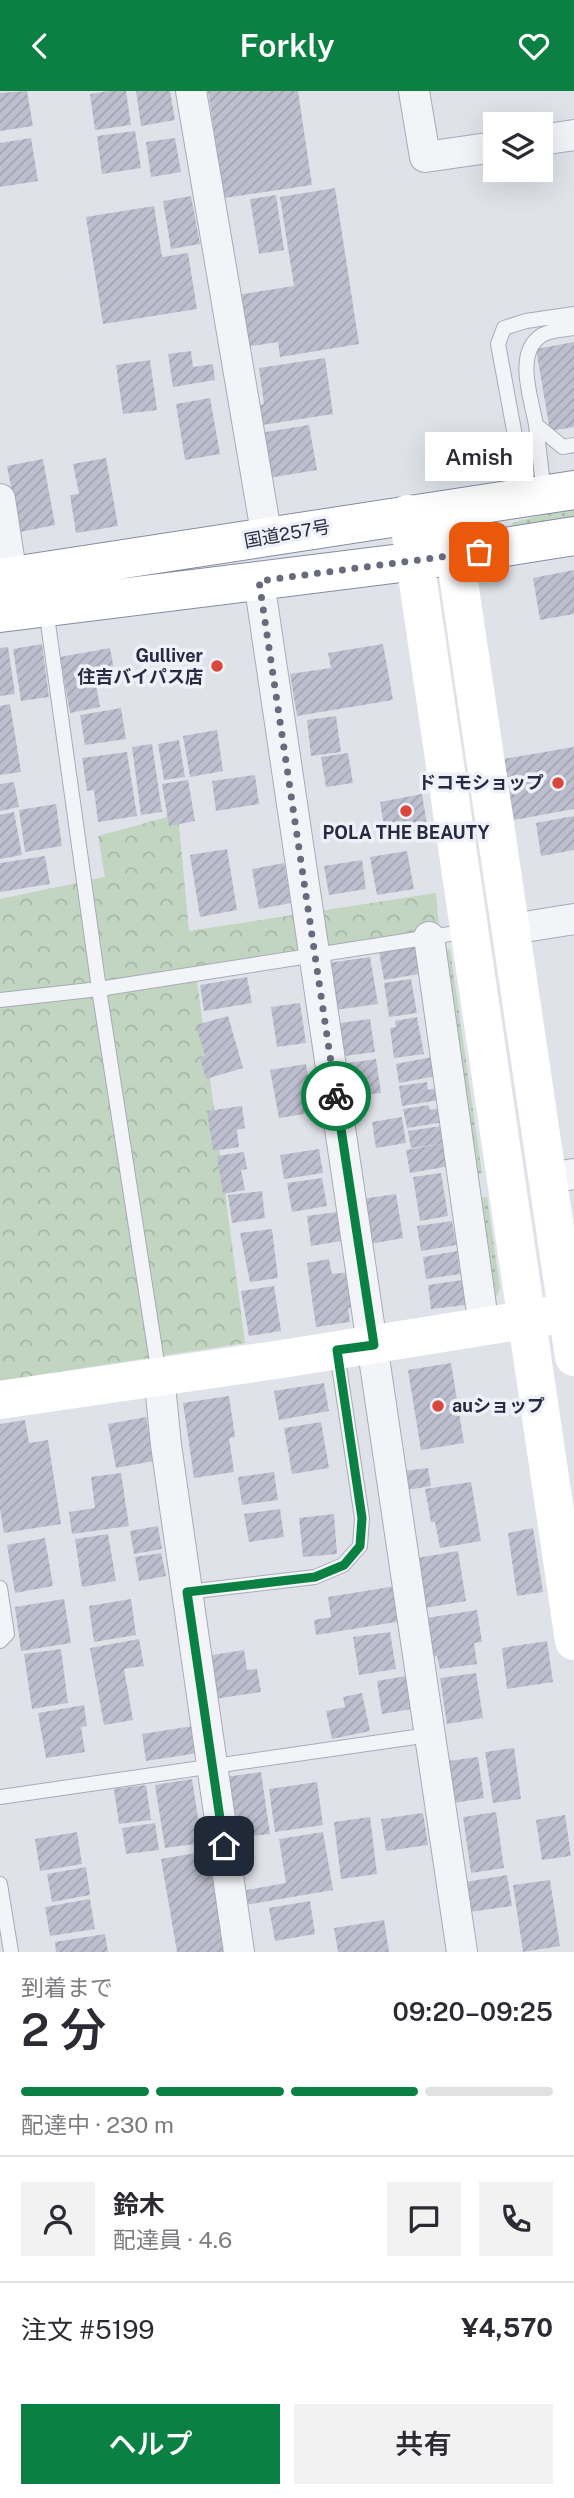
<!DOCTYPE html>
<html lang="ja">
<head>
<meta charset="utf-8">
<style>
  body { margin:0; font-family:"Public Sans","Noto Sans JP",sans-serif; background:#f2f2f3; color:#2b2b33; height:100vh; display:flex; flex-direction:column; font-size:26px; white-space:nowrap }
  * { box-sizing:border-box; margin:0 }
  p { font-size:23px; color:#7c7c81 }
  .icon { flex:none; width:38px; height:38px; fill:none; stroke:currentColor; stroke-width:2; stroke-linecap:round; stroke-linejoin:round }
  .map { position:relative; height:1861px; overflow:hidden }
  .side { display:flex; flex-direction:column; background:#fff; flex:1 }
  .side>* { flex:none }
  .controls { position:absolute; left:483px; top:21px; display:grid; gap:14px }
  .controls a { display:grid; place-items:center; width:70px; height:70px; border-radius:0px; background:#fff; box-shadow:0 7px 28px #0002; font-size:35px }
  .pin { position:absolute; display:grid; place-items:center; width:60px; height:60px; color:#fff; margin:-30px; border-radius:14px; box-shadow:0 4px 10px #0006 }
  .courier { position:absolute; display:grid; place-items:center; width:70px; height:70px; margin:-35px; border:5px solid #0b8043; border-radius:50%; background:#fff; color:#222; box-shadow:0 2px 9px #0007 }
  .bubble { position:absolute; height:49px; border-radius:0px; background:#fff; box-shadow:0 7px 28px #0002; font-size:23px; font-weight:600; line-height:49px; text-align:center }
  .headline em { font-style:normal; font-weight:600 }
  .headline div { display:flex; flex-direction:column-reverse }
  .headline { display:flex; align-items:center; justify-content:space-between; height:119px; padding:0 21px }
  h1 { font-size:46px; font-weight:600; line-height:52px }
  .bar { display:grid; grid-template-columns:repeat(4,1fr); gap:10px 7px; align-content:center; height:84px; padding:0 21px }
  .bar i { height:9px; border-radius:5px; background:#e1e1e2 }
  .bar .selected { background:#0b8043 }
  .bar p { grid-column:span 4 }
  .line { display:flex; align-items:center; gap:18px; padding:0 21px; border-top:2px solid #e1e1e2 }
  .line div { flex:1 }
  .round { display:grid; place-items:center; flex:none; width:74px; height:74px; border-radius:0px; background:#f2f2f3 }
  .cta { display:flex; gap:14px; margin-top:auto; padding:14px 21px }
  .cta a { flex:1; height:80px; border-radius:0px; background:#0b8043; color:#fff; font-size:28px; font-weight:600; line-height:80px; text-align:center }
  .cta a+a { background:#f2f2f3; color:#2b2b33 }
  header { display:flex; justify-content:space-between; align-items:center; height:91px; padding:0 21px; background:#0b8043; color:#fff; font-size:32px; font-weight:600 }
  .map>svg:first-child { display:block }
</style>
</head>
<body>
<header><svg class="icon" aria-label="back" viewBox="0 0 24 24"><path d="M15 5l-7 7 7 7"/></svg>Forkly<svg class="icon" aria-label="heart" viewBox="0 0 24 24"><path d="M12 20l-8-8c-3-5 5-10 8-4 3-6 11-1 8 4z"/></svg></header>
<div class="map">
<svg width="574" height="1861" viewBox="0 0 574 1861">
  <defs>
    <pattern id="grass-dots" width="8" height="8" patternUnits="userSpaceOnUse" patternTransform="scale(1.75)"><rect width="8" height="8" fill="#c1d5c1"/><path d="M2 2h.1M6 6h.1" fill="none" stroke="#a6b7a7" stroke-width="1.8" stroke-linecap="round"/></pattern>
    <pattern id="forest-crowns" width="20" height="18" patternUnits="userSpaceOnUse" patternTransform="scale(1.75)"><rect width="20" height="18" fill="#c1d5c1"/><path d="M2 6a3 3 0 1 1 6 0M12 15a3 3 0 1 1 6 0" fill="none" stroke="#a6b7a7"/></pattern>
    <pattern id="building-hatch" width="6" height="6" patternUnits="userSpaceOnUse" patternTransform="scale(1.75)"><rect width="6" height="6" fill="#bdbfce"/><path d="M-1 1l2-2M0 6l6-6M5 7l2-2" fill="none" stroke="#a2a4b2"/></pattern>
  </defs>
  <rect width="100%" height="100%" fill="#e0e2ea"/>
  <path fill="url(#grass-dots)" d="M574,415v14l-61,9 -1,-6z
    M450,858l32,224 -12,1 -32,-223z
    M487,1106l13,91 -4,9 -6,2 -17,-100z"/>
  <path fill="url(#forest-crowns)" d="M178,723l11,117 247,-38 4,44 -244,35 49,371 -245,38v-482l105,-22 -7,-41z"/>
  <path fill="url(#building-hatch)" d="M27,0l6,35 -33,5v-38z
    M109,0h17l5,34 -36,5 -5,-36z
    M136,0h34l5,29 -34,6z
    M208,0h90l14,94 -88,13z
    M135,40l6,37 -39,6 -5,-38z
    M31,47l7,43 -38,6v-44z
    M175,47l6,34 -30,5 -5,-35z
    M335,97l24,156 -79,13 -2,-15 -33,5 -8,-52 57,-9 -14,-89z
    M276,104l8,55 -25,4 -9,-55z
    M191,105l9,48 -29,5 -8,-48z
    M154,115l8,51 26,-4 9,56 -94,15 -17,-107z
    M574,251v85l-24,4 -14,-82z
    M191,260l2,16 20,-3 2,16 -42,7 -5,-33z
    M325,267l8,56 -77,12 -3,-20 11,-2 -5,-36z
    M150,269l7,50 -34,4 -7,-49z
    M210,307l10,56 -35,6 -9,-56z
    M309,334l8,45 -49,8 -8,-45z
    M106,367l12,68 -42,7 -6,-38 9,-1 -6,-30z
    M43,368l12,66 -35,7 -13,-66z
    M574,479v44l-34,6 -7,-42z
    M42,553l7,53 -28,4 -8,-52z
    M383,553l10,56 -96,16 -7,-42 41,-6 -3,-15z
    M8,556l7,47 -15,2v-48z
    M110,557l4,22 -20,3 6,34 -30,6 -10,-56z
    M10,613l11,68 -21,3v-69z
    M121,617l5,31 -41,6 -5,-30z
    M336,625l5,36 -30,4 -4,-36z
    M217,639l6,41 -33,6 -7,-41z
    M179,649l6,37 -21,3 -6,-36z
    M152,653l10,68 -21,3 -9,-68z
    M574,656v62l-60,11 -11,-61z
    M127,661l10,64 -39,6 -4,-32 -7,1 -5,-33z
    M348,662l5,30 -27,4 -5,-30z
    M255,684l4,29 -43,7 -4,-30z
    M188,689l7,41 -26,5 -7,-42z
    M14,691l5,25 -19,4v-27z
    M422,703l6,37 -42,7 -6,-36z
    M56,713l6,42 -37,6 -6,-42z
    M14,721l8,43 -22,4v-44z
    M574,725v34l-33,6 -5,-33z
    M227,758l10,61 -37,7 -10,-62z
    M407,760l7,38 -37,6 -7,-38z
    M45,765l5,28 -50,8v-29z
    M362,769l4,29 -37,6 -5,-29z
    M284,772l7,40 -32,6 -7,-40z
    M420,854l5,28 -41,7 -5,-28z
    M370,866l8,47 -43,6 -7,-47z
    M247,886l5,26 -48,8 -4,-26z
    M411,888l6,34 -28,4 -5,-34z
    M300,912l6,40 -29,4 -6,-40z
    M228,925l15,52 -37,11 -6,-21 5,-2 -9,-31z
    M417,926l7,37 -30,4 -4,-30 6,-1 -1,-6z
    M370,928l5,33 -30,4 -5,-33z
    M437,965l4,19 -42,8 -3,-19z
    M376,968l5,34 -28,3 -5,-33z
    M306,973l6,34 -4,1 2,14 -31,5 -9,-48z
    M427,991l1,8 9,-2 2,12 -37,6 -3,-20z
    M429,1014l1,5 12,-2 3,14 -38,6 -4,-19z
    M242,1015l3,22 -8,2 2,17 -26,4 -6,-40z
    M402,1026l4,26 -30,5 -4,-26z
    M448,1034l2,41 -40,7 -4,-23 34,-6 -29,4 -3,-17z
    M319,1058l4,24 -39,6 -4,-24z
    M244,1061l3,17 -6,1 4,20 -22,4 -6,-38z
    M441,1082l7,43 -28,5 -7,-44z
    M322,1087l5,28 -35,6 -5,-29z
    M262,1100l3,27 -33,5 -4,-28z
    M396,1103l7,44 -33,6 -8,-45z
    M337,1121l4,29 -30,5 -4,-30z
    M452,1130l4,24 -35,6 -4,-25z
    M272,1138l6,49 -28,4 -10,-49z
    M457,1160l3,23 -34,5 -3,-22z
    M329,1168l3,15 18,-2 5,35 -7,1 2,14 -34,5 -9,-64z
    M462,1189l4,25 -35,4 -3,-24z
    M274,1195l7,45 -32,5 -8,-45z
    M451,1272l13,80 -43,7 -13,-80z
    M324,1292l5,28 -50,9 -5,-29z
    M229,1305l6,41 -6,1 5,34 -40,6 -11,-75z
    M146,1326l8,44 -38,7 -8,-44z
    M25,1329l4,23 19,-3 13,84 -57,9 -4,-24v-85z
    M321,1331l8,46 -37,6 -8,-46z
    M428,1377l3,18 -24,4 -3,-19z
    M274,1381l4,28 -36,5 -4,-28z
    M121,1382l8,53 -57,8 -3,-22 26,-4 -4,-31z
    M471,1391l10,59 -41,7 -5,-26h-4l-6,-33z
    M280,1418l4,28 -35,5 -5,-28z
    M334,1423l3,40 -34,3 -4,-39z
    M158,1435l4,23 -28,5 -4,-23z
    M533,1437l10,64 -26,4 -9,-63z
    M108,1443l8,47 -34,6 -7,-48z
    M45,1447l8,48 -38,7 -8,-48z
    M458,1460l8,50 -41,7 -8,-50z
    M161,1462l5,23 -27,5 -4,-24z
    M396,1495l6,35 -86,14 -2,-15 17,-3 -3,-20z
    M64,1508l7,44 -50,8 -6,-44z
    M131,1508l5,36 -42,7 -5,-36z
    M477,1519l5,32 -8,1 3,21 -37,5 -3,-13 -4,1 -7,-39z
    M390,1541l6,37 -37,6 -6,-38z
    M139,1548l5,27 -20,3 9,51 -29,5 -14,-77z
    M547,1550l6,41 -46,7 -5,-41z
    M61,1558l7,54 -36,6 -8,-55z
    M244,1559l3,20 10,-1 4,23 -47,7 -7,-43z
    M476,1582l7,45 -36,6 -7,-46z
    M413,1584l5,33 -36,6 -5,-33z
    M362,1602l8,38 -38,8 -6,-28 19,-4 -2,-10z
    M84,1614l3,21 -6,1 4,25 -39,6 -8,-45z
    M193,1635l5,27 -52,8 -4,-27z
    M514,1657l7,51 -28,4 -8,-51z
    M478,1666l6,41 -30,5 -6,-42z
    M261,1681l9,62 -36,4 -9,-61z
    M192,1688l10,64 -37,5 -10,-63z
    M317,1691l6,43 -48,7 -6,-43z
    M146,1694l5,35 -32,4 -5,-35z
    M496,1721l8,56 -33,5 -8,-56z
    M423,1722l5,32 -42,6 -5,-32z
    M565,1724l6,41 -29,4 -6,-40z
    M370,1726l7,57 -36,5 -7,-57z
    M155,1732l4,27 -33,4 -4,-26z
    M77,1741l5,32 -42,7 -5,-32z
    M323,1741l10,58 -88,15 -3,-14 44,-8 -7,-44z
    M208,1760l16,101h-47l-16,-93z
    M86,1776l4,28 -38,7 -5,-28z
    M507,1784l5,31 -42,6 -5,-30z
    M550,1789l10,66 -37,6 -10,-67z
    M90,1808l5,30 -45,7 -5,-29z
    M310,1810l5,33 -40,7 -6,-33z
    M384,1829l5,32h-51l-4,-24z
    M105,1843l3,18h-52l-1,-10z"/>
  <g fill="none" stroke-linecap="round" stroke-linejoin="round">
    <defs>
      <path id="lane" d="M574,237c-12,2 -28,2 -37,11 -21,19 -5,62 -1,86l27,22 11,-2
        M536,334l8,68
        M526,404l-28,-151 6,-16 22,-7 48,-7
        M46,518l53,380 60,386
        M0,909l99,-11 370,-58
        M0,1497l7,46 -7,7
        M187,1501l128,-15 28,-12 17,-19 2,-28 -25,-165
        M0,1706l429,-62
        M0,1793l11,68"/>
      <path id="street" d="M191,0l76,447
        M414,0l11,66 70,-10
        M541,49l33,-5
        M0,408l12,78
        M259,490l203,1371
        M512,838l62,-10
        M429,846l55,390
        M547,1087l27,-4
        M159,1284l7,70 73,507"/>
      <path id="highway" d="M0,487l574,-88
        M0,522l417,-52 157,-25"/>
    </defs>
    <use href="#lane" stroke="#a8abb8" stroke-width="16"/>
    <use href="#street" stroke="#a8abb8" stroke-width="32"/>
    <use href="#highway" stroke="#868ba2" stroke-width="40"/>
    <use href="#lane" stroke="#f3f4f8" stroke-width="14"/>
    <use href="#street" stroke="#f3f4f8" stroke-width="30"/>
    <path stroke="#fff" stroke-width="38" d="M408,423l166,1127
      M408,423c23,11 38,17 47,41l119,802
      M0,1309l282,-41 273,-44"/>
    <use href="#highway" stroke="#fff" stroke-width="38"/>
  </g>
  <g fill="none" stroke-linecap="round" stroke-linejoin="round">
    <path stroke="#686b7d" stroke-width="7" stroke-dasharray="0 12.6" d="M336,1005l-77,-515 220,-29"/>
    <path stroke="#0b8043" stroke-width="9" d="M224,1755l-37,-254 128,-15 29,-12 16,-19 2,-28 -25,-168 37,-5 -38,-249"/>
  </g>
  <g fill="#da483b" stroke="#f0f1f8" stroke-width="2.5">
    <circle cx="217" cy="575" r="7"/>
    <circle cx="558" cy="692" r="7"/>
    <circle cx="406" cy="720" r="7"/>
    <circle cx="438" cy="1315" r="7"/>
  </g>
  <g text-anchor="middle" stroke-width="7" stroke-linejoin="round" paint-order="stroke">
    <g font-size="18" fill="#272b43" stroke="#f0f1f8">
      <text transform="translate(287 443) rotate(-10)" y="6">国道257号</text>
    </g>
    <g font-size="18" font-weight="bold" fill="#272b43" stroke="#f0f1f8" text-anchor="end">
      <text x="203" y="571">Gulliver<tspan x="203" dy="21">住吉バイパス店</tspan></text>
      <text x="544" y="698">ドコモショップ</text>
      <text x="406" y="748" text-anchor="middle">POLA THE BEAUTY</text>
      <text x="452" y="1321" text-anchor="start">auショップ</text>
    </g>
  </g>
</svg>
<div class="controls">
<a><svg class="icon" aria-label="layers" viewBox="0 0 24 24"><path d="M12 4l9 5-9 5-9-5zM3 14l9 5 9-5"/></svg></a>
</div>
<div class="pin" style="left:479px;top:461px;background:#ea580c"><svg class="icon" aria-label="bag" viewBox="0 0 24 24"><path d="M5 8h14l-1 12H6zM9 8a3 3 0 0 1 6 0"/></svg></div>
<div class="pin" style="left:224px;top:1755px;background:#1f2937"><svg class="icon" aria-label="home" viewBox="0 0 24 24"><path d="M3 11l9-7 9 7M6 9v11h12V9"/></svg></div>
<div class="courier" style="left:336px;top:1005px"><svg class="icon" aria-label="bike" viewBox="0 0 24 24"><circle cx="6" cy="16" r="4"/><circle cx="18" cy="16" r="4"/><path d="M6 16l4-8h5l3 8M10 8l3 8H6M13 5h3"/></svg></div>
<div class="bubble" style="left:425px;top:341px;width:108px">Amish</div>
</div>
<section class="side">
<div class="headline"><div><h1>2 分</h1><p>到着まで</p></div><em>09:20–09:25</em></div>
<div class="bar"><i class="selected"></i><i class="selected"></i><i class="selected"></i><i></i><p>配達中 · 230 m</p></div>
<div class="line" style="height:126px"><a class="round"><svg class="icon" aria-label="person" viewBox="0 0 24 24"><circle cx="12" cy="8" r="4"/><path d="M4 21q1-7 8-7t8 7"/></svg></a><div><b>鈴木</b><p>配達員 · 4.6</p></div><a class="round"><svg class="icon" aria-label="chat" viewBox="0 0 24 24"><path d="M4 5h16v11H9l-5 4z"/></svg></a><a class="round"><svg class="icon" aria-label="phone" viewBox="0 0 24 24"><path d="M5 4h4l2 5-3 2q2 4 5 5l2-3 5 2v4C11 20 4 13 5 4z"/></svg></a></div>
<div class="line" style="height:91px"><div>注文 #5199</div><b>¥4,570</b></div>
<div class="cta"><a>ヘルプ</a><a>共有</a></div>
</section>
</body>
</html>
